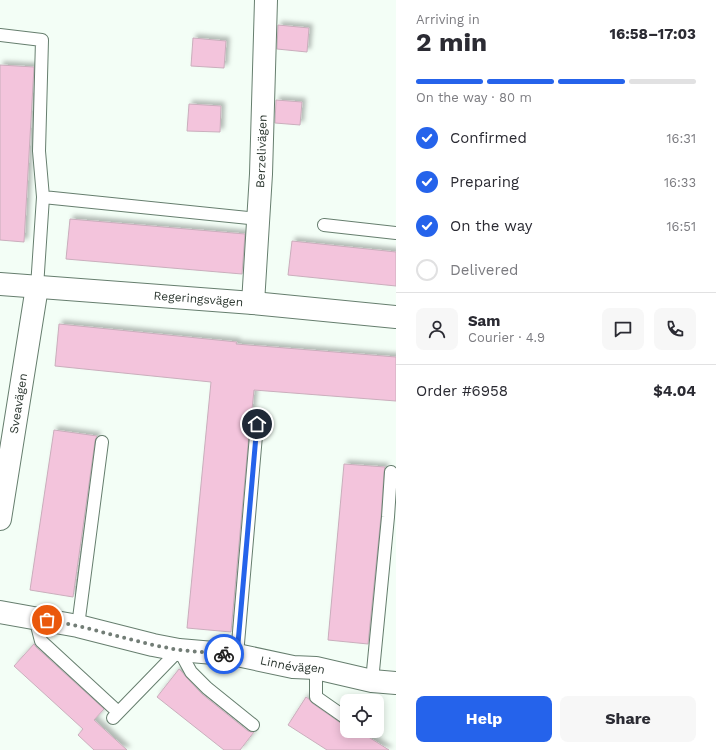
<!DOCTYPE html>
<html lang="en">
<head>
<meta charset="utf-8">
<style>
  body { margin:0; font-family:"Work Sans",sans-serif; background:#f7f7f7; color:#2b2b33; height:100vh; display:flex; flex-direction:column; font-size:15px; white-space:nowrap }
  * { box-sizing:border-box; margin:0 }
  p { font-size:13px; color:#7c7c81 }
  .icon { flex:none; width:22px; height:22px; fill:none; stroke:currentColor; stroke-width:2; stroke-linecap:round; stroke-linejoin:round }
  .map { position:relative; flex:1; overflow:hidden }
  .details { display:flex; flex-direction:column; background:#fff; width:320px }
  .details>* { flex:none }
  .tools { position:absolute; left:340px; top:694px; display:grid; gap:8px }
  .tools a { display:grid; place-items:center; width:44px; height:44px; border-radius:8px; background:#fff; box-shadow:0 2px 10px #0003; font-size:20px }
  .pin { position:absolute; display:grid; place-items:center; width:34px; height:34px; color:#fff; margin:-17px; border:2px solid #fff; border-radius:50%; box-shadow:0 1px 4px #0007 }
  .courier { position:absolute; display:grid; place-items:center; width:40px; height:40px; margin:-20px; border:3px solid #2563eb; border-radius:50%; background:#fff; color:#222; box-shadow:0 1px 5px #0007 }
  .summary em { font-style:normal; font-weight:700 }
  .summary div { display:flex; flex-direction:column-reverse }
  .summary { display:flex; align-items:center; justify-content:space-between; height:68px; padding:0 20px }
  h1 { font-size:26px; font-weight:700; line-height:30px }
  .bar { display:grid; grid-template-columns:repeat(4,1fr); gap:6px 4px; align-content:center; height:48px; padding:0 20px }
  .bar i { height:5px; border-radius:3px; background:#e1e1e2 }
  .bar .selected { background:#2563eb }
  .bar p { grid-column:span 4 }
  .line { display:flex; align-items:center; gap:10px; padding:0 20px; border-top:1px solid #e1e1e2 }
  .line div { flex:1 }
  .round { display:grid; place-items:center; flex:none; width:42px; height:42px; border-radius:8px; background:#f7f7f7 }
  ol { padding:0 20px; list-style:none }
  li { display:flex; align-items:center; gap:12px; height:44px }
  li p { margin-inline-start:auto }
  li .icon { padding:4px; border-radius:50%; background:#2563eb; color:#fff; stroke-width:4 }
  li:last-child { color:#7c7c81 }
  li i { width:22px; height:22px; border:2px solid #e1e1e2; border-radius:50% }
  .button { display:flex; gap:8px; margin-top:auto; padding:8px 20px }
  .button a { flex:1; height:46px; border-radius:8px; background:#2563eb; color:#fff; font-size:16px; font-weight:700; line-height:46px; text-align:center }
  .button a+a { background:#f7f7f7; color:#2b2b33 }
  main { display:flex; flex:1; min-height:0 }
  .map>svg:first-child { display:block }
</style>
</head>
<body>
<main>
<div class="map">
<svg width="396" height="750" viewBox="0 0 396 750">
  <defs>
    <filter id="shadow"><feDropShadow dx="3.5" dy="-3.5" stdDeviation="2" flood-color="#0004"/></filter>
  </defs>
  <rect width="100%" height="100%" fill="#f3fef6"/>
  <path fill="#f3c4dc" stroke="#caaebc" filter="url(#shadow)" d="M278,25l31,3 -2,24 -30,-3z
    M193,38l33,3 -2,27 -33,-2z
    M0,65l34,2 -10,175 -24,-2z
    M276,100l26,2 -2,23 -25,-2z
    M189,104l32,2 -1,26 -33,-1z
    M70,219l175,15 -3,40 -176,-15z
    M292,241l104,11v34l-108,-11z
    M59,324l178,18 -1,2 160,13v44l-142,-11 -3,29 -1,4 -19,209 -44,-4 24,-246 -156,-16z
    M54,430l43,6 -2,5 -13,93 -9,63 -43,-7z
    M344,464l41,3 -1,5 -3,44 -13,128 -40,-4z
    M34,644l2,3 68,62 -10,11 33,30h-33l-16,-15 5,-6 -69,-63z
    M179,669l3,3 4,5 16,17 46,37 3,1h3l-14,18h-16l-67,-53z
    M306,697l3,2 3,4 30,21 5,1v6h12l30,19h-62l-39,-25z"/>
  <g fill="none" stroke-linecap="round" stroke-linejoin="round">
    <defs>
      <path id="service" d="M0,35l42,5 -3,111 4,46 -6,90
        M43,197l216,22
        M324,225l72,8
        M35,618l6,23 77,71
        M78,626l24,-184
        M237,655l20,-231
        M316,668v29l30,21
        M372,681l16,-164 3,-45
        M113,718l66,-68 12,22 16,16 46,37"/>
      <g id="minor">
        <path id="s1" d="M0,284l253,19 143,14"/>
        <path id="s2" d="M253,303l8,-129 5,-174"/>
        <path id="s3" d="M0,519l37,-232"/>
        <path id="s4" d="M0,612l78,14 75,19 26,5 58,5 56,12 23,1 56,13 24,2"/>
      </g>
    </defs>
    <use href="#service" stroke="#667e6e" stroke-width="14"/>
    <use href="#minor" stroke="#667e6e" stroke-width="24"/>
    <use href="#service" stroke="#fff" stroke-width="12"/>
    <use href="#minor" stroke="#fff" stroke-width="22"/>
  </g>
  <g fill="none" stroke-linecap="round" stroke-linejoin="round">
    <path stroke="#727d76" stroke-width="4" stroke-dasharray="0 7.2" d="M47,620l31,6 75,19 26,5 45,4"/>
    <path stroke="#2563eb" stroke-width="5" d="M224,654l13,1 20,-231"/>
  </g>
  <g text-anchor="middle" stroke-width="3" stroke-linejoin="round" paint-order="stroke">
    <g font-size="12" fill="#2d3831" stroke="#f3fef6">
      <text dy="4" stroke="none"><textPath href="#s2" startOffset="152">Berzelivägen</textPath></text>
      <text dy="4" stroke="none"><textPath href="#s1" startOffset="199">Regeringsvägen</textPath></text>
      <text dy="4" stroke="none"><textPath href="#s3" startOffset="117">Sveavägen</textPath></text>
      <text dy="4" stroke="none"><textPath href="#s4" startOffset="298">Linnévägen</textPath></text>
    </g>
  </g>
</svg>
<div class="tools">
<a><svg class="icon" aria-label="locate" viewBox="0 0 24 24"><circle cx="12" cy="12" r="6"/><path d="M12 2v4M12 18v4M2 12h4M18 12h4"/></svg></a>
</div>
<div class="pin" style="left:47px;top:620px;background:#ea580c"><svg class="icon" aria-label="bag" viewBox="0 0 24 24"><path d="M5 8h14l-1 12H6zM9 8a3 3 0 0 1 6 0"/></svg></div>
<div class="pin" style="left:257px;top:424px;background:#1f2937"><svg class="icon" aria-label="home" viewBox="0 0 24 24"><path d="M3 11l9-7 9 7M6 9v11h12V9"/></svg></div>
<div class="courier" style="left:224px;top:654px"><svg class="icon" aria-label="bike" viewBox="0 0 24 24"><circle cx="6" cy="16" r="4"/><circle cx="18" cy="16" r="4"/><path d="M6 16l4-8h5l3 8M10 8l3 8H6M13 5h3"/></svg></div>
</div>
<section class="details">
<div class="summary"><div><h1>2 min</h1><p>Arriving in</p></div><em>16:58–17:03</em></div>
<div class="bar"><i class="selected"></i><i class="selected"></i><i class="selected"></i><i></i><p>On the way · 80 m</p></div>
<ol>
<li><svg class="icon" aria-label="check" viewBox="0 0 24 24"><path d="M5 12l5 5 9-10"/></svg>Confirmed<p>16:31</p></li>
<li><svg class="icon" aria-label="check" viewBox="0 0 24 24"><path d="M5 12l5 5 9-10"/></svg>Preparing<p>16:33</p></li>
<li><svg class="icon" aria-label="check" viewBox="0 0 24 24"><path d="M5 12l5 5 9-10"/></svg>On the way<p>16:51</p></li>
<li><i></i>Delivered</li>
</ol>
<div class="line" style="height:72px"><a class="round"><svg class="icon" aria-label="person" viewBox="0 0 24 24"><circle cx="12" cy="8" r="4"/><path d="M4 21q1-7 8-7t8 7"/></svg></a><div><b>Sam</b><p>Courier · 4.9</p></div><a class="round"><svg class="icon" aria-label="chat" viewBox="0 0 24 24"><path d="M4 5h16v11H9l-5 4z"/></svg></a><a class="round"><svg class="icon" aria-label="phone" viewBox="0 0 24 24"><path d="M5 4h4l2 5-3 2q2 4 5 5l2-3 5 2v4C11 20 4 13 5 4z"/></svg></a></div>
<div class="line" style="height:52px"><div>Order #6958</div><b>$4.04</b></div>
<div class="button"><a>Help</a><a>Share</a></div>
</section>
</main>
</body>
</html>
